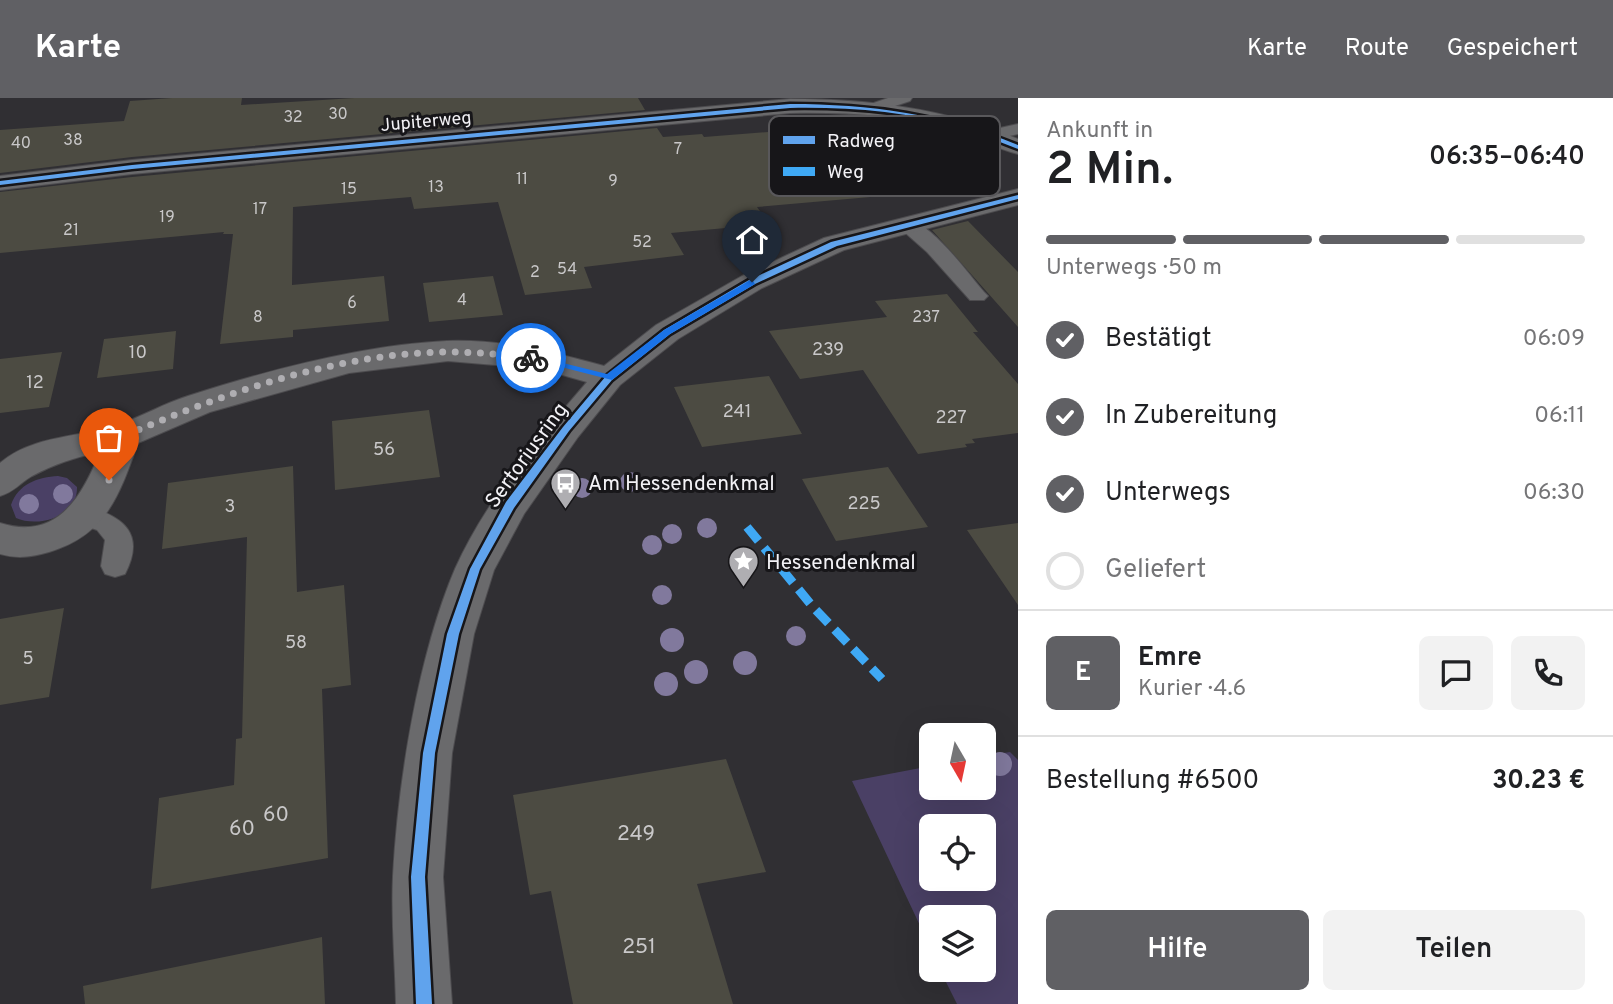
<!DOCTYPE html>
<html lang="de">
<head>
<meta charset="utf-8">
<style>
  body { margin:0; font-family:Overpass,sans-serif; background:#f2f2f2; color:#202124; height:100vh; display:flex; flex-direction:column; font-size:26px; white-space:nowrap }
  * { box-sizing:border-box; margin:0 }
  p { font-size:23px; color:#757577 }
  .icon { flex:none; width:38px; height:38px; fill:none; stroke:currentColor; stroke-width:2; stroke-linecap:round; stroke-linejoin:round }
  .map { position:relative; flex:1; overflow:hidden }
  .sheet { display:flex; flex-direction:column; background:#fff; width:595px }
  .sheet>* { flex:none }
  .needle { width:46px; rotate:171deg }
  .fabs { position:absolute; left:919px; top:625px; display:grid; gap:14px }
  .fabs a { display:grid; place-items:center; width:77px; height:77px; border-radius:10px; background:#fff; box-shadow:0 7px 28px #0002; font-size:35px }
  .pin { position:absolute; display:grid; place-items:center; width:60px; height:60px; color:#fff; margin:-72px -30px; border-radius:50% 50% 50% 0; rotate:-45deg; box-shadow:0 0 7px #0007 }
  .pin .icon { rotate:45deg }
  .courier { position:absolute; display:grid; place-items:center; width:70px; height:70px; margin:-35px; border:5px solid #1a73e8; border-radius:50%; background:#fff; color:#222; box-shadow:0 2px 9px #0007 }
  .headline em { font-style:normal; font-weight:600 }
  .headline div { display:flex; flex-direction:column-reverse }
  .headline { display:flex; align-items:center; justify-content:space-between; height:119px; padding:0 28px }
  h1 { font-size:46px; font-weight:600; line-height:52px }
  .bar { display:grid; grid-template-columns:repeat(4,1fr); gap:10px 7px; align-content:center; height:84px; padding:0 28px }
  .bar i { height:9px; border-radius:5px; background:#e0e0e0 }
  .bar .selected { background:#606064 }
  .bar p { grid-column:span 4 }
  .line { display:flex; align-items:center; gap:18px; padding:0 28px; border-top:2px solid #e0e0e0 }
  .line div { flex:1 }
  .round { display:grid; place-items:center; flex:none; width:74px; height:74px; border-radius:10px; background:#f2f2f2 }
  ol { padding:0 28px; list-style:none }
  li { display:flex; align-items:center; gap:21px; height:77px }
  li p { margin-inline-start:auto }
  li .icon { padding:7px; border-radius:50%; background:#606064; color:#fff; stroke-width:4 }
  li:last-child { color:#757577 }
  li i { width:38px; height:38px; border:4px solid #e0e0e0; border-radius:50% }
  .primary-button { display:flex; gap:14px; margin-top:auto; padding:14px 28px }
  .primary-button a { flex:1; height:80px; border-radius:10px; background:#606064; color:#fff; font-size:28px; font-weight:600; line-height:80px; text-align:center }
  .primary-button a+a { background:#f2f2f2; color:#202124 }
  header { display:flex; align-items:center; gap:42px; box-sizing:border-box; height:98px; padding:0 35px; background:#606064; color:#fff }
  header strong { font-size:33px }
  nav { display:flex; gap:38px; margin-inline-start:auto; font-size:24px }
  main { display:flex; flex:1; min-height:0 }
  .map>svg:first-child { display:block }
</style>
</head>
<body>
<header>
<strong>Karte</strong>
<nav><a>Karte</a><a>Route</a><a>Gespeichert</a></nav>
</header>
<main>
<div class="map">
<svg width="1018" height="906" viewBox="0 0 1018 906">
  <rect width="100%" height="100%" fill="#302f33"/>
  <path fill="#4a4065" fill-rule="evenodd" d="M58,378l9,2 10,9c1,30 -39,41 -61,31l-5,-13c7,-21 27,-28 47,-29z
    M1010,654l8,8v244h-61l-17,-34h44v-53h-53v32l-79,-168 79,-15v22h53v-32zM931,728h53v52h-53z"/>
  <path fill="#4c4b42" d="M172,0h70l-1,7 113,-7h284l7,12 -513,47 -132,16v-43l124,-9 6,-20z
    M885,25l60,62 -11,1 5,5 -182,16 12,17 -98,9 13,22 -100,12 8,21 -67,7 -27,-93 -84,7 -3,-12 -118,10 -1,78 92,-9 5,45 -96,9v7l-73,7 13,-110h-10l1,-2 -224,21v-61l132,-15 525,-49 6,9 39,-3 2,3z
    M968,123l50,51v55l-86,-97z
    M493,178l10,39 -74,7 -6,-39z
    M947,196l31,38h-5l45,52v49l-46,6 3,4 -10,1 2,3 -49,7 -55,-84 -63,9 -31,-48 118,-14 -12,-16z
    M176,233l-3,38 -76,9 7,-39z
    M62,254l-13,55 -49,6v-54z
    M769,278l33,58 -100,13 -28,-60z
    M429,312l11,67 -105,13 -3,-69z
    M293,368l4,126 47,-7 7,100 -29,4 6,169 -177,31 8,-91 75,-13 2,-46 6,-1 5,-201 -85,12 6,-66z
    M888,369l40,60 -92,14 -34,-62z
    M1018,425v82l-51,-75z
    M64,510l-15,89 -49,8v-86z
    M726,661l40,113 -69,12 36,120h-160l-22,-113 -21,4 -17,-100z
    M322,839l3,67h-240l-2,-18z"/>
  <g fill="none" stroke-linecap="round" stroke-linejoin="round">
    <defs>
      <path id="service" d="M888,0h24l-2,3 -39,13 -8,-5 2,-3z
        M1018,26v10l-30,7 -8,-5 2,-4z
        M908,121c25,6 59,53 76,73l4,4 -4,4h-14l-43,-48 -26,-23 -3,-4 3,-4z
        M87,408c36,11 59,27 38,68l-10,3 -10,-3 -4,-8 4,-26 -8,-10 -20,-7 -4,-7 4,-7z"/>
      <path id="minor" d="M790,1c78,0 155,9 228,40v15c-21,-5 -40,-16 -61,-23 -54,-16 -111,-19 -167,-18l-658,61 -132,16v-14l132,-16z
        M1018,91v16l-174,45 -82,38 -84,51 -58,46 -42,52 -54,77 -30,56 -20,64 -22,119 -9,124 9,127h-56c-1,-42 -5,-86 -3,-128 5,-94 25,-220 62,-307 31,-69 83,-130 132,-187l-46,-13 -93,-8 -99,12 -139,39 -72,31c-19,53 -32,92 -89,109 -17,5 -32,7 -49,2v-31c57,18 82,-26 100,-71 -24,5 -46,12 -68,24 -12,7 -18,16 -32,20v-33c34,-29 82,-25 120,-39 23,-8 45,-21 68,-28 81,-26 175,-51 259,-55 54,-2 106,11 157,25l52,-41 86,-49 82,-38z"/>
    </defs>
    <use href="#service" stroke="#4d4c4f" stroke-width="2"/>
    <use href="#minor" stroke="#4d4c4f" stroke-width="2"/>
    <use href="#service" fill="#6a6a6c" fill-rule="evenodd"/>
    <use href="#minor" fill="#6a6a6c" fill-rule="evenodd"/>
    <path stroke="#3fa9f5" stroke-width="9" stroke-dasharray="18 9" stroke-linecap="butt" d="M747,429l66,80 69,72"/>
    <defs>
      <path id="cycleway" d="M790,6c79,0 155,10 228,41v4c-19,-7 -37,-15 -56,-21 -56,-17 -114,-21 -172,-20l-658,61 -132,16v-4l132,-16z
        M1018,97v4l-181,47 -82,38 -85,50 -58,46 -43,51 -55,77 -34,61 -21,65 -24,119 -10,124 7,127h-16l-5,-127 12,-124 24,-119 23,-65 36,-67 57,-75 43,-51 58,-46 85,-50 82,-38z"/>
    </defs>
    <use href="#cycleway" stroke="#171619" stroke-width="5"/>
    <use href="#cycleway" fill="#60a3ed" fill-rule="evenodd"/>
  </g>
  <g fill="#81799d">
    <circle cx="630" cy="384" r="10"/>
    <circle cx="582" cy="390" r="10"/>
    <circle cx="63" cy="396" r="10"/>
    <circle cx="29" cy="406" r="10"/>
    <circle cx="707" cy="430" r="10"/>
    <circle cx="672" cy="436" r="10"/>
    <circle cx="652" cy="447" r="10"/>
    <circle cx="662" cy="497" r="10"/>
    <circle cx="796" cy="538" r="10"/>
    <circle cx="672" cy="542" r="12"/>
    <circle cx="745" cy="565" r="12"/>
    <circle cx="696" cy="574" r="12"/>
    <circle cx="666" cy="586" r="12"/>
    <circle cx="1000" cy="666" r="12"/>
  </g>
  <path fill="#1a73e8" d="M752,181l3,5 -85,50 -58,46 -86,-22 5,-3 76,19 57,-44z"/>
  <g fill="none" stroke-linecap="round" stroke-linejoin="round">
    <path stroke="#afaeb2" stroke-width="7" stroke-dasharray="0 12.6" d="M109,382l15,-44c100,-43 217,-84 326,-84 27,0 54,3 81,6"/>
  </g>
  <defs>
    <symbol id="bus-pin" viewBox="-11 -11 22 30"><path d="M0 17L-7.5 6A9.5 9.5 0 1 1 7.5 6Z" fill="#afaeb2" stroke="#171619"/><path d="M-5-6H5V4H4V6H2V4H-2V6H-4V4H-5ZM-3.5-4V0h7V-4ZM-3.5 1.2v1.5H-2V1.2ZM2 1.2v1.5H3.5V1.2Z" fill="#fff"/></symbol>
    <symbol id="sight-pin" viewBox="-11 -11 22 30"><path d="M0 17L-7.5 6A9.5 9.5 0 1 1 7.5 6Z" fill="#afaeb2" stroke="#171619"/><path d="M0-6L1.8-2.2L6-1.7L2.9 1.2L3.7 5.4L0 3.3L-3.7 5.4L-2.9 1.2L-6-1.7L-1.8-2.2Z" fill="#fff"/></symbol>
  </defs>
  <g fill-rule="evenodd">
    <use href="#bus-pin" x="548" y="368" width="35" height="47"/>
    <use href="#sight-pin" x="726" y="446" width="35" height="47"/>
  </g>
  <g text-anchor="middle" stroke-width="6" stroke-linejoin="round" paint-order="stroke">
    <g font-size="16" fill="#c9c8c9">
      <text x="338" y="21">30</text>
      <text x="293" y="24">32</text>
      <text x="73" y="47">38</text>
      <text x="21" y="50">40</text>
      <text x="678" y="56">7</text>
      <text x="522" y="86">11</text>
      <text x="613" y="88">9</text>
      <text x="436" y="94">13</text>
      <text x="349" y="96">15</text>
      <text x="260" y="116">17</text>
      <text x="167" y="124">19</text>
      <text x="71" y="137">21</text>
      <text x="642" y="149">52</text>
      <text x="567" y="176">54</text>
      <text x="535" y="179">2</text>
      <text x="462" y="207">4</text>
      <text x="352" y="210">6</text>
      <text x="258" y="224">8</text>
      <text x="926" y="224">237</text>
    </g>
    <g font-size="18" fill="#f3f2f6" stroke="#171619">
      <text transform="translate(426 23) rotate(-5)" y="6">Jupiterweg</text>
    </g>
    <g font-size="18" fill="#c9c8c9">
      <text x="828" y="257">239</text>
      <text x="138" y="260">10</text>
      <text x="35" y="290">12</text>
      <text x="737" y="319">241</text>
      <text x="951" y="325">227</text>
      <text x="384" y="357">56</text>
      <text x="864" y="411">225</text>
      <text x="230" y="414">3</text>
      <text x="296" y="550">58</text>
      <text x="28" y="566">5</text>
    </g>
    <g font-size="21" fill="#f3f2f6" stroke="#171619">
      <text transform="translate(526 357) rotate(-54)" y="7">Sertoriusring</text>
    </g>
    <g font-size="21" fill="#f3f2f6" stroke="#171619" text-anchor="start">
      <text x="588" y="392">Am Hessendenkmal</text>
      <text x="766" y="471">Hessendenkmal</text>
    </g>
    <g font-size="21" fill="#c9c8c9">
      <text x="276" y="723">60</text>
      <text x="242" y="737">60</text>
      <text x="636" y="742">249</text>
      <text x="639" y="855">251</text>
    </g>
  </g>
  <rect x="769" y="18" width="231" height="80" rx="10" fill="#171619" stroke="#59585b" stroke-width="2"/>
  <rect x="783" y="38" width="32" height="8" fill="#60a3ed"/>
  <rect x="783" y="69" width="32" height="9" fill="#3fa9f5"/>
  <g font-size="19" fill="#f3f2f6">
    <text x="827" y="49">Radweg</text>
    <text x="827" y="80">Weg</text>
  </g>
</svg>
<div class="fabs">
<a><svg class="needle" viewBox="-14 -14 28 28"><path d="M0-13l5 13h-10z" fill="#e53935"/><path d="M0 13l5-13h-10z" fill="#757577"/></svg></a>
<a><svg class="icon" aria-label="locate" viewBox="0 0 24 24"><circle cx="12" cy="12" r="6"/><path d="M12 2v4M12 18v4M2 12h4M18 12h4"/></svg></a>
<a><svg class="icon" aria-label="layers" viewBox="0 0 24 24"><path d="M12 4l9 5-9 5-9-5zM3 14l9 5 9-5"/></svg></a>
</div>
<div class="pin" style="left:109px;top:382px;background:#ea580c"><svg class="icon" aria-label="bag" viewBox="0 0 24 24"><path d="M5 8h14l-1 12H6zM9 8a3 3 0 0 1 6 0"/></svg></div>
<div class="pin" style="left:752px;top:184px;background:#1f2937"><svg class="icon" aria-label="home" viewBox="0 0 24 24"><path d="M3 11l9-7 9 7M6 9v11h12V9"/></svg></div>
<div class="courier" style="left:531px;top:260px"><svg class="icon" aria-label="bike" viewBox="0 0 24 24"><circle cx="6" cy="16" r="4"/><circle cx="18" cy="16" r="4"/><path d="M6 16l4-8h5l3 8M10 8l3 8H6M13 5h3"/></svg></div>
</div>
<section class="sheet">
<div class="headline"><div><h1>2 Min.</h1><p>Ankunft in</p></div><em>06:35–06:40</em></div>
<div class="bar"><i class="selected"></i><i class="selected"></i><i class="selected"></i><i></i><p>Unterwegs · 50 m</p></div>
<ol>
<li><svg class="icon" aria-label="check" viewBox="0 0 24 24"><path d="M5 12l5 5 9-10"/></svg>Bestätigt<p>06:09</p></li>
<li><svg class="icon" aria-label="check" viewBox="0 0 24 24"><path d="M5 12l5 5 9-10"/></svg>In Zubereitung<p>06:11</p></li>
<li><svg class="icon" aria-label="check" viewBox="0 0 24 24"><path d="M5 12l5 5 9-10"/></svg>Unterwegs<p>06:30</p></li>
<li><i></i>Geliefert</li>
</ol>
<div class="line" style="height:126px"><b class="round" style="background:#606064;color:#fff">E</b><div><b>Emre</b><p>Kurier · 4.6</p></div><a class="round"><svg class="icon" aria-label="chat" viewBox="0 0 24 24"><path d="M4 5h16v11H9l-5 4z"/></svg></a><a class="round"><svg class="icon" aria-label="phone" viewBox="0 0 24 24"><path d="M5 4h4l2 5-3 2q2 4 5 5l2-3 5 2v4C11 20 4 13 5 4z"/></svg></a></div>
<div class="line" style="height:91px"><div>Bestellung #6500</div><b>30.23 €</b></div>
<div class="primary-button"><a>Hilfe</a><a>Teilen</a></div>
</section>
</main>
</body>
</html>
